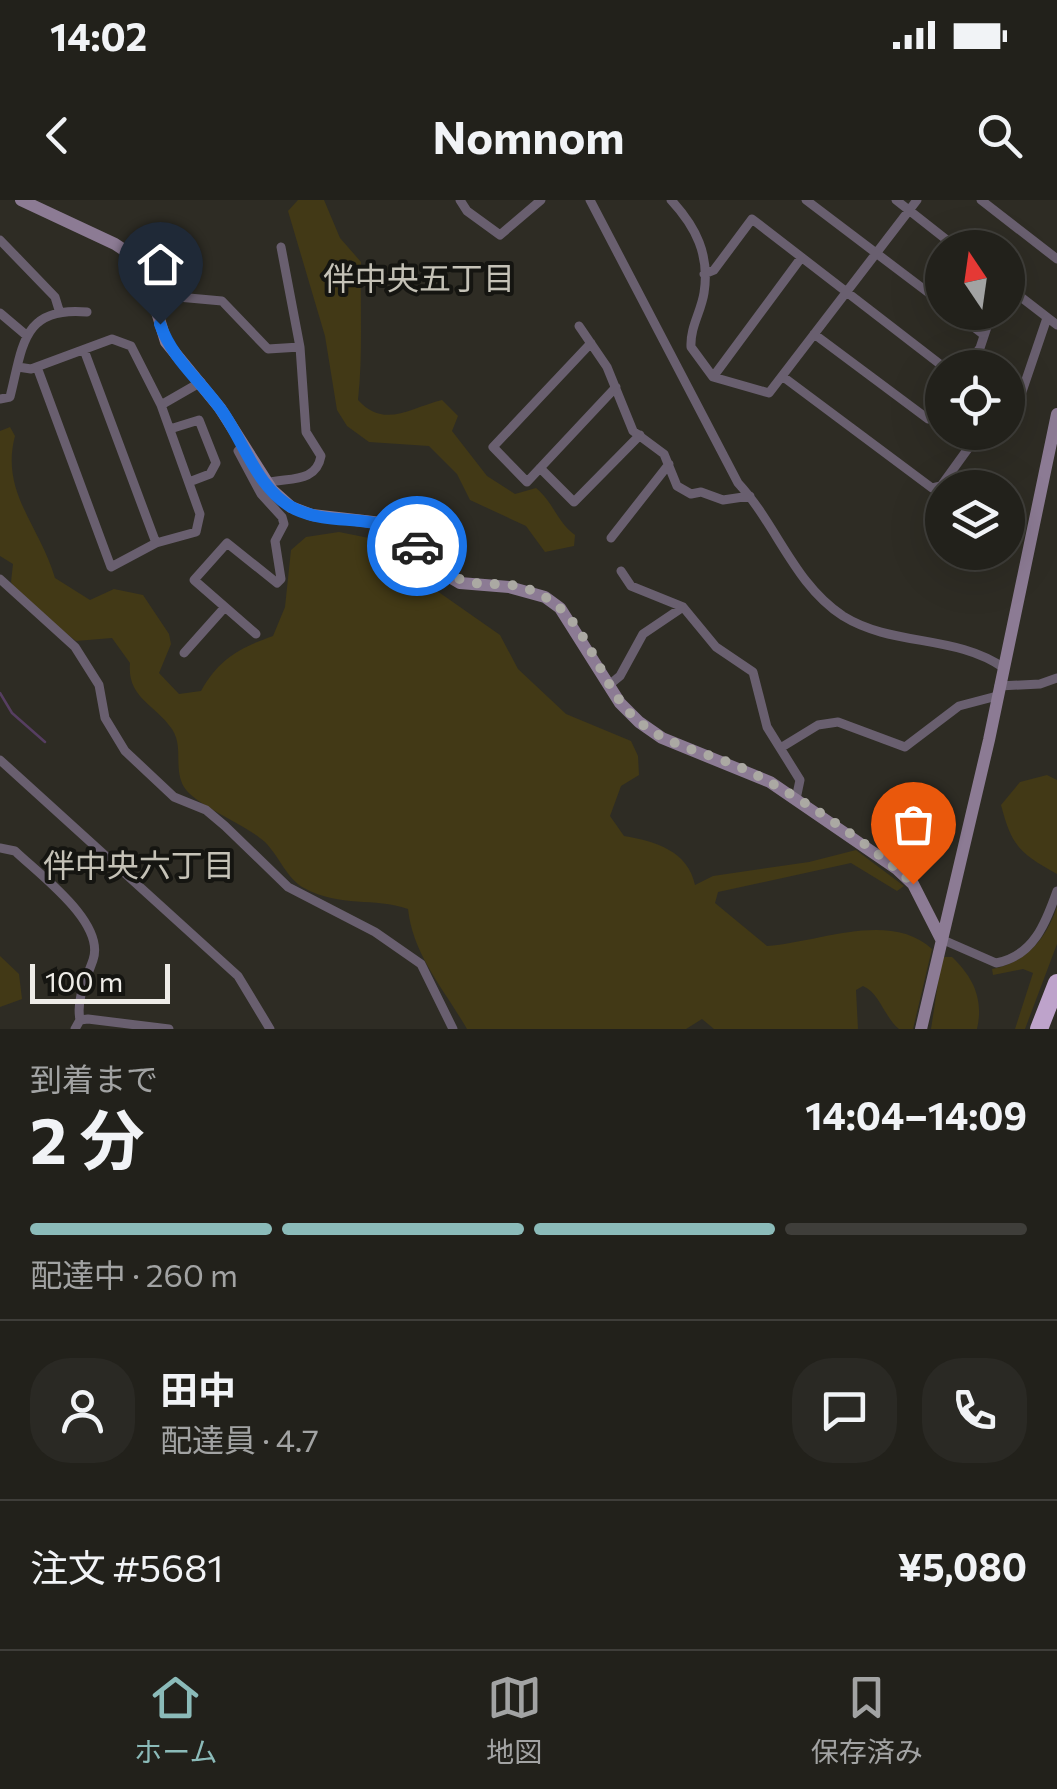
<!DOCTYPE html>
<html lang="ja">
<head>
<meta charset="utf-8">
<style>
  body { margin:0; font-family:Commissioner,"Noto Sans JP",sans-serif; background:#2a2924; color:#f1f3f6; height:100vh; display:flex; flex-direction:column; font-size:38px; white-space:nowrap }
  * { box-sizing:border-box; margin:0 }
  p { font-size:32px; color:#a2a3a3 }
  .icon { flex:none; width:55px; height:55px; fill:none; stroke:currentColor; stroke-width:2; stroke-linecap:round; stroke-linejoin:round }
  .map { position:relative; height:829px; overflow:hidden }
  .sheet { display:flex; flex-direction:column; background:#22211b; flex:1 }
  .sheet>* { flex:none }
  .needle { width:65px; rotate:347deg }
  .fabs { position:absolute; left:925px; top:30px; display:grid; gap:20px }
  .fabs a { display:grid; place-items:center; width:100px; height:100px; border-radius:50%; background:#22211b; box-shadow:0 10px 40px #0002,0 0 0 2px #3f3e3a; font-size:50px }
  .scale { position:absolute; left:30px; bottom:25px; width:140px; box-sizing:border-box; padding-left:10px; border:5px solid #eeece7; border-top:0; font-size:28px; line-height:35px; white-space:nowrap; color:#eeece7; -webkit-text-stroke:8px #151511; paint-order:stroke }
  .pin { position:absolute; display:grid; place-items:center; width:85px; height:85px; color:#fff; margin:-102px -42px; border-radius:50% 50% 50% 0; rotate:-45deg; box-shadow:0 0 10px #0007 }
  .pin .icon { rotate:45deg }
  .courier { position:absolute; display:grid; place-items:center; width:100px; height:100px; margin:-50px; border:8px solid #1a73e8; border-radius:50%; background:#fff; color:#222; box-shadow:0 2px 12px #0007 }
  .summary em { font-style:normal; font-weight:700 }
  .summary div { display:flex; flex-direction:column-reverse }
  .summary { display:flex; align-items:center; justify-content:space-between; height:170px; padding:0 30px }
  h1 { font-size:65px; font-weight:700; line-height:75px }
  .bar { display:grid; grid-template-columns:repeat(4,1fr); gap:15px 10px; align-content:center; height:120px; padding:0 30px }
  .bar i { height:12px; border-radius:8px; background:#3f3e3a }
  .bar .on { background:#8bbbb9 }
  .bar p { grid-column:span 4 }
  .line { display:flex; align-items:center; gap:25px; padding:0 30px; border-top:2px solid #3f3e3a }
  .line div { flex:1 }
  .round { display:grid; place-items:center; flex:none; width:105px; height:105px; border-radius:40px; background:#2a2924 }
  .status { display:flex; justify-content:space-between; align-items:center; height:70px; padding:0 50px; background:#22211b; direction:ltr }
  .status svg { height:28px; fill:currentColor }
  header { display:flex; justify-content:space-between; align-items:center; height:130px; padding:0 30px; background:#22211b; font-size:45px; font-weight:700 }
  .menu { display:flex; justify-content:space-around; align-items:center; height:140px; border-top:2px solid #3f3e3a; background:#22211b; font-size:28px; color:#a2a3a3 }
  .menu a { display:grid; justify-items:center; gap:5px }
  .menu .on { color:#8bbbb9 }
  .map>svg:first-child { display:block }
</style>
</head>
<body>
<div class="status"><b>14:02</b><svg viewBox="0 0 49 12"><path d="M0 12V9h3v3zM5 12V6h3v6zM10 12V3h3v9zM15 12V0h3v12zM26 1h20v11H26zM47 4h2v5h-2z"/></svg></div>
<header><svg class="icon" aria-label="back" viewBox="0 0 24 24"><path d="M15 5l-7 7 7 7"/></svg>Nomnom<svg class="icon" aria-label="search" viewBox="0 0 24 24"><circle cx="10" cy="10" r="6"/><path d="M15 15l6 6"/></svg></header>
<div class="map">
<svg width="1057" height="829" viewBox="0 0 1057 829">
  <rect width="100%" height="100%" fill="#2e2c24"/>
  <path fill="#423916" d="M298,0h26l16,38 21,24c-1,47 2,92 -3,138 26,29 52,8 84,0l16,16 -6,15 35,45 28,18 21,-6c18,15 21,34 39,47l-1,11 -29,6 -19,-26 -56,-26 -13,-26 -28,-28 -60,-4 -22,-16 -10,-16 -12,-74 -37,-125z
    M10,227l5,9c-15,56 25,90 40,142l35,22 24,-11 29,6 26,39 2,10 -12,29 20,21 22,-3c18,-32 38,-43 72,-55l12,-29 6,-57 15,-13 33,-5 30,6 33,18 28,30 70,49 18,34 48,45 65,27 7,15 1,19 -18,11 -11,30 14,20c31,5 64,15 71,49l18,-9 96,-14 47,-12 48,36 -7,5 -46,-28 -133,29 -3,11 52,43c51,-3 122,-36 165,3l-19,80h-14c-15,-12 -19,-36 -36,-43l-7,4 2,39h-144l-12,-10 -16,10h-219c-23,-40 -54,-74 -59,-120 -34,-12 -67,-1 -104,-21 -17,-9 -25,-32 -39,-46 -20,-18 -70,-37 -81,-55 -11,-19 0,-40 -12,-58 -18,-26 -45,-31 -42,-66l-18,-25 -36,3 -53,-41 -12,-18 2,-18 -13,-8v-125z
    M1047,575l10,5v94c-37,-21 -45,-27 -56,-69l19,-23z
    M1057,707v37l-32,85h-10l18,-56 -10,-4 -30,6 -1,-6c35,-7 54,-30 65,-62z
    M0,756l19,18 3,25 -22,8z
    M942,757h10c21,20 32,42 25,72h-46z"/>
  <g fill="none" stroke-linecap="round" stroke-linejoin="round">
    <path stroke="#563e61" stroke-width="2.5" d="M0,493l12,20 33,29"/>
    <path stroke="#695f6f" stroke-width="9" d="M460,0l7,11 33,24 41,-35
      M590,0l148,283c39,42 56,101 105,133 50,31 112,18 161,52
      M671,0c25,27 39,55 33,93 -3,19 -14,34 -13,54l22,30 56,16 148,-193
      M806,0l136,103
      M896,0l61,48
      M981,0l76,59
      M0,40l55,57 4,13
      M142,62l8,-6 20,4 8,37 44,4 46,48 32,-2
      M704,74l10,-4 38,-51 193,149
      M1008,87l49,38
      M954,112l30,23
      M0,113l26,22
      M579,126l28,41 26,64 31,23 13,32 14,8 10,-2 22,8 27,-4
      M814,134l114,85 14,-20
      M591,143l-98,104 34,35 89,-95
      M84,150l72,193
      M18,167l13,2 81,-30 19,7 30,59 39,109 -4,18 -40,11 -45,24 -74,-200
      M965,168l15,-20 12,-36
      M782,176l150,112 9,-2 39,-54
      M713,177l88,-119
      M0,199l10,-2c13,-51 12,-91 77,-85
      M161,205l40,-23
      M1008,218l4,3 35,-103
      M170,229l29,-9 17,43 -6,11 -21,8
      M243,246l-5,5 23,43 21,23 2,7 -9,17 6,38 -4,4 -50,-40 -33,37 62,54
      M540,268l34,34 66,-67
      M266,283c22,-6 50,1 55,-27l-15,-24 -6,-85 -19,-100
      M611,338l58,-74
      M621,371l10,15 52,21 33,40 37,25 14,55 33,53 -4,19
      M0,379l75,68 24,38 6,33 20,33 49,46 32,13 19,16 63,61 87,45 46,32 32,65
      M184,453l41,-46
      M609,485l11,-9 23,-42 40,-27
      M999,486l41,-2 17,-6
      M782,547l36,-22 20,-3 67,25 54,-41 38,-10
      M0,560l238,216 32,53
      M0,648l15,3c25,24 91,72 78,109 -7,20 -17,39 -13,60
      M941,739l55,24c38,-7 50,-41 61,-72
      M75,829l5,-9 8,-1 81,10"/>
    <path stroke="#8c7b94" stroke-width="12" d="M21,0l94,44 27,18 24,80 54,66 52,82 19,17 21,8 78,9 53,49 17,10 49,4 36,10 15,11 60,95 19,19 23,16 108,44 127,87 16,15 28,55
      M921,829l68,-289 68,-326"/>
    <path stroke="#bea3cb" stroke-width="18" d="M1039,829l18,-46"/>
  </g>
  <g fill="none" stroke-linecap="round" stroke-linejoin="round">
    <path stroke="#aba9a3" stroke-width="10" stroke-dasharray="0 18" d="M417,346c59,64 75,20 128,51 44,25 54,88 90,121 31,29 73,34 109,51 48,22 132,79 169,115"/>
    <path stroke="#1a73e8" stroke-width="12" d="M160,124c12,35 41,57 62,87 22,31 36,80 73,98 43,20 87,-1 122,37"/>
  </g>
  <g text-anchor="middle" stroke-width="8" stroke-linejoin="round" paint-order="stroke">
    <g font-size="32" fill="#c5c2b7" stroke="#151511">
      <text x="419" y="90">伴中央五丁目</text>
      <text x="139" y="677">伴中央六丁目</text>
    </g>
  </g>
</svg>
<div class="fabs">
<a><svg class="needle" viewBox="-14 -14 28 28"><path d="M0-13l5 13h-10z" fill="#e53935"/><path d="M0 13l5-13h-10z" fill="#a2a3a3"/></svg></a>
<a><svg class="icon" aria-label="locate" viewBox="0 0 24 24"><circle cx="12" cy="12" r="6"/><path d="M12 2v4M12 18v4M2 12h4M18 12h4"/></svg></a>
<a><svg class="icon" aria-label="layers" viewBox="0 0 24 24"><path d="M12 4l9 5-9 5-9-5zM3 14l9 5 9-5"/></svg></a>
</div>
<div class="scale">100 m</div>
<div class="pin" style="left:913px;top:684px;background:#ea580c"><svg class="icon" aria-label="bag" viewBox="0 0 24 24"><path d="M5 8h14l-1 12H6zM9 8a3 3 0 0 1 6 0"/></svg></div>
<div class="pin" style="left:160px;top:124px;background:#1f2937"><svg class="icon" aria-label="home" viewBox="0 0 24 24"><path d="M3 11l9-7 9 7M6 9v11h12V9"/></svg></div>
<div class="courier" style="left:417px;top:346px"><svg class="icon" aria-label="car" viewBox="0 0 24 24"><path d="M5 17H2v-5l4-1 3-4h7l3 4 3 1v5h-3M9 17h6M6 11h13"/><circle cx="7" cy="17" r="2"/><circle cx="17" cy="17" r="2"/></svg></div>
</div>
<section class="sheet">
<div class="summary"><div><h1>2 分</h1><p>到着まで</p></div><em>14:04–14:09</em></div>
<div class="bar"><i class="on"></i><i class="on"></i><i class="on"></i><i></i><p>配達中 · 260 m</p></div>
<div class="line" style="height:180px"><a class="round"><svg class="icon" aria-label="person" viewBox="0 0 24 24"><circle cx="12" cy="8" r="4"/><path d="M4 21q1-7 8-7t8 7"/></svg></a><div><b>田中</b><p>配達員 · 4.7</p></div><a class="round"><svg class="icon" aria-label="chat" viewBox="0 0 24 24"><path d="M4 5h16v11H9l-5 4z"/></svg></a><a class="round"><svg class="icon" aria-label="phone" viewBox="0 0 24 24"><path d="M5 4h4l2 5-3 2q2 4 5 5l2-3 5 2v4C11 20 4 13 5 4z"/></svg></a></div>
<div class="line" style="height:130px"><div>注文 #5681</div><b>¥5,080</b></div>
</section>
<nav class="menu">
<a class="on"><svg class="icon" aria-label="home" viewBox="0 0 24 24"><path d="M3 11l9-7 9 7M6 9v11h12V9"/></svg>ホーム</a>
<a><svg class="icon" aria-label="map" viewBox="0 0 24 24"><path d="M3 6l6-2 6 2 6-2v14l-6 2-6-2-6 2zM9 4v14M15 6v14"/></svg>地図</a>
<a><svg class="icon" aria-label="saved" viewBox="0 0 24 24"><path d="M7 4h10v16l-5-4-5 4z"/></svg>保存済み</a>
</nav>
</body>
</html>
